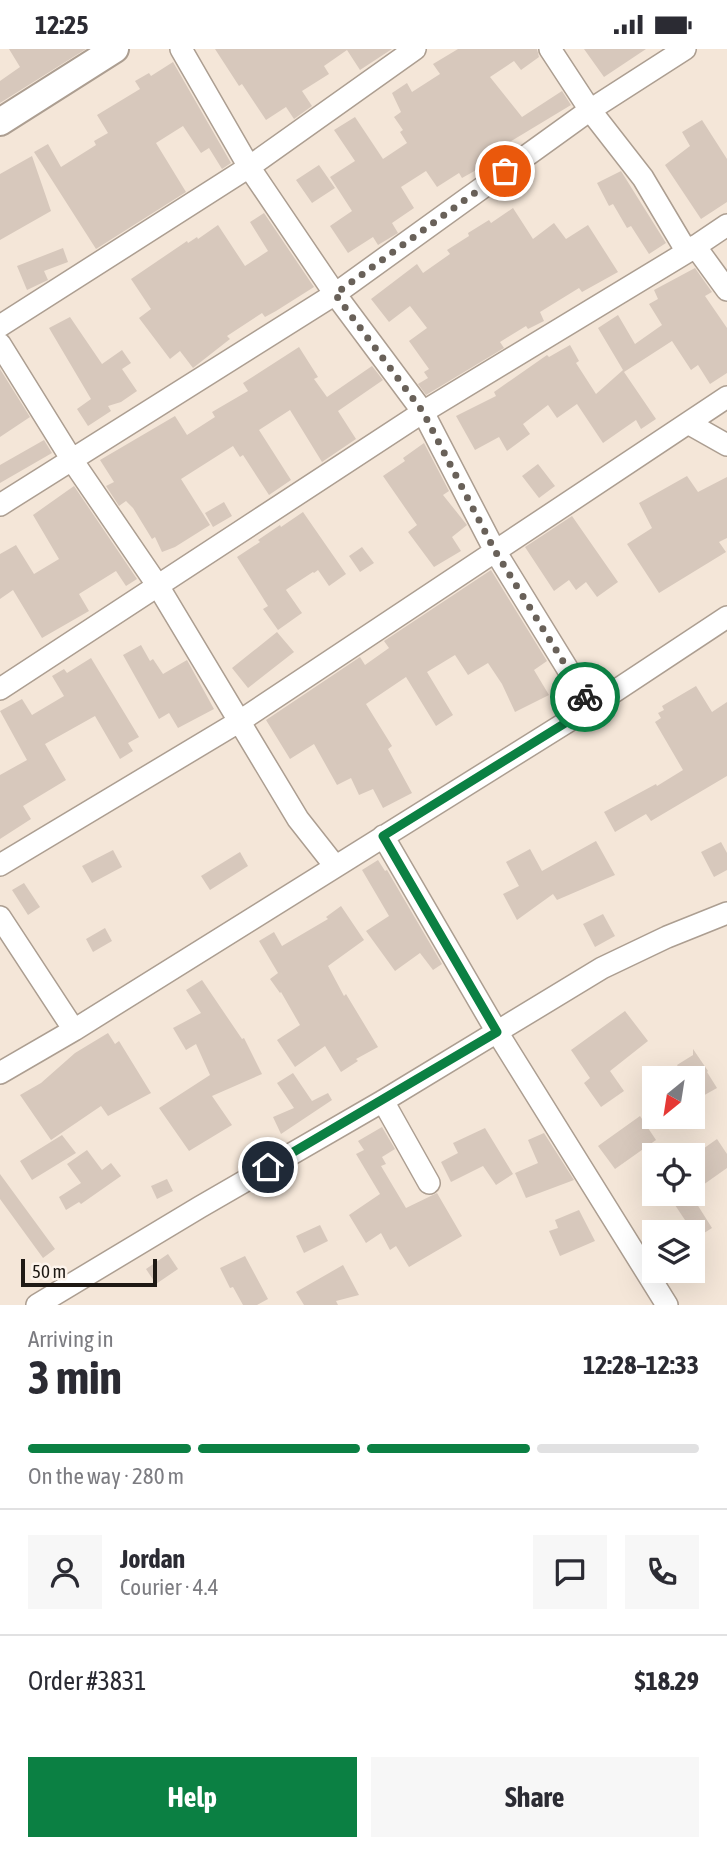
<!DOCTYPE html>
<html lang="en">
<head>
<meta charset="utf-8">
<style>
  body { margin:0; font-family:"Asap Condensed",sans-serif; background:#f7f7f7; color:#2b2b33; height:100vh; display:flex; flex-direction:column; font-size:26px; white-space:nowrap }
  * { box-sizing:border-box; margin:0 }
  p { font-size:23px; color:#7c7c81 }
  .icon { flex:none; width:38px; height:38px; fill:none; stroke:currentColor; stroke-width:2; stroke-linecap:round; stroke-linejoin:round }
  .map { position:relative; height:1256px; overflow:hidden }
  .details { display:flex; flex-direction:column; background:#fff; flex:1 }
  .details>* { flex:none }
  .needle { width:46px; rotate:210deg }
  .fabs { position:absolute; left:642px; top:1017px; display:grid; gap:14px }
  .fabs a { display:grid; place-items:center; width:63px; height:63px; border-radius:0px; background:#fff; box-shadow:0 7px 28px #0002; font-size:35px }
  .scale { position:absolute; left:21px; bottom:18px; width:136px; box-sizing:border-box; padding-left:7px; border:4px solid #1e1914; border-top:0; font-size:19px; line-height:24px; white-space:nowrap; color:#1e1914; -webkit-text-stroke:5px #fdf4ec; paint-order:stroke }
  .pin { position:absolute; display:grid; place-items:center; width:60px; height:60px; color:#fff; margin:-30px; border:4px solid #fff; border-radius:50%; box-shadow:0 2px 7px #0007 }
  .courier { position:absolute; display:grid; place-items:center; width:70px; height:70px; margin:-35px; border:5px solid #0b8043; border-radius:50%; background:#fff; color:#222; box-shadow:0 2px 9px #0007 }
  .head em { font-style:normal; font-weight:700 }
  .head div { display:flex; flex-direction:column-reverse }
  .head { display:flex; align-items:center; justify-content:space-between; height:119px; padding:0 28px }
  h1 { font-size:46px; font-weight:700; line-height:52px }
  .bar { display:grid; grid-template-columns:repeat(4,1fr); gap:10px 7px; align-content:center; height:84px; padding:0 28px }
  .bar i { height:9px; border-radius:5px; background:#e1e1e2 }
  .bar .current { background:#0b8043 }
  .bar p { grid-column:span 4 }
  .line { display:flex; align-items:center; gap:18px; padding:0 28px; border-top:2px solid #e1e1e2 }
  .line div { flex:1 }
  .round { display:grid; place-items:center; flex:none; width:74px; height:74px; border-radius:0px; background:#f7f7f7 }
  .primary-button { display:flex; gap:14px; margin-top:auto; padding:14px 28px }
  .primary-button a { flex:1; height:80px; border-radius:0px; background:#0b8043; color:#fff; font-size:28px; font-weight:700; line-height:80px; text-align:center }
  .primary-button a+a { background:#f7f7f7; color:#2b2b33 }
  .status { display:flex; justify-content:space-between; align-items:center; height:49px; padding:0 35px; background:#fff; direction:ltr }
  .status svg { height:19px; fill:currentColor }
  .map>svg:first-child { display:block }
</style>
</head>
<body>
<div class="status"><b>12:25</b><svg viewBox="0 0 49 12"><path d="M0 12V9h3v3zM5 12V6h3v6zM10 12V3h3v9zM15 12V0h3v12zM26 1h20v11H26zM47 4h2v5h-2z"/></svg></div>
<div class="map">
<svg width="727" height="1256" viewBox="0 0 727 1256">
  <rect width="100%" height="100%" fill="#f4e6d8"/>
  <path fill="#d7c8bc" d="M9,0h77l-86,54v-22l20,-14z
    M215,0h177l-32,21 -13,-20 -23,16 5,8 -27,17 10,15 -18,13 -8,-12 -20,13 -24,-36 -3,2z
    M458,0h79l2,8 -18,13 -7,-9 -24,16 32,40 40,-26 9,14 -88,53 4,6 -25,14 -3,-5 -22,14 -11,-16 -25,16 13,21 -22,15 6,10 -20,12 -5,-8 -25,16 -18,-27 22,-15 -22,-34 25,-16 -21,-31 21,-13 28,42 24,-16 -7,-11 3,-2 -9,-13 7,-5 -9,-19 15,-10 5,9 28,-18 -7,-10z
    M584,0h62l-42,28z
    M173,13l58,101 -9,6 -13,-21 -8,5 -18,-27 -27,17 30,49 -90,57 -62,-97 14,-8 13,23 35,-22 -2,-4 14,-8 -11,-18 43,-26 -5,-8 14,-8 2,3z
    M702,71l25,39v43l-26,17 -36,-54 25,-19 -8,-14z
    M32,107l19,55 -51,29v-66z
    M319,116l16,23 -23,15 -16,-23z
    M621,122l45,72 -17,11 -18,-28 -4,2 -14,-24 -4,2 -12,-23z
    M513,159l20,31 21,-16 12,16 22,-14 30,47 -36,20 -3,-4 -39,24 4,9 -16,8 -2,-3 -26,16 4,6 -78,47 -8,-11 10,-6 -4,-6 5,-3 -20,-28 18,-13 -17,-22 -21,16 -18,-23 46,-35 6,9 27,-19 -3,-4 22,-14 -1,-3 21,-13 2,3z
    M264,164l50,74 -38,24 -11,6 -3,-4 -35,23 3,3 -37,29 -13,-17 -10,8 -31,-41 12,-9 -20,-30 56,-38 1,2 9,-6 1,2 20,-14 27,41 23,-15 -18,-29z
    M63,199l5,14 -24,9 4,9 -21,10 -10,-24z
    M695,219l17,24 -7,4 22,32v45l-17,11 -12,-19 -7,5 -19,-29 -48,31 32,47 -15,10 -5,-9 -33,23 -26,-39 -20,14 -9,-13 -25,19 7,10 -23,17 -8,-14 -24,13 -19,-34 40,-20 -2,-4 53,-37 2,2 21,-12 9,16 -3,2 20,31 27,-24 -25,-42 20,-13 17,29 27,-19 -13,-21 9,-5 -4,-9z
    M70,268l32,47 20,-14 9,13 -9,6 15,22 -16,11 -13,4 3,5 -23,15 -11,-17 14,-10 -42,-71z
    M299,298l19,30 -4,2 13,18 45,-31 11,14 -45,31 18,28 -34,23 -32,-52 -31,20 32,50 -22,15 -26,-40 -3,2 -7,-11 -52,33 29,46 -35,22 -13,5 -7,-15 -3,2 -19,-31 -7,-7 -7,5 -13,-20 8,-4 -14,-22 75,-44 12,19 28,-18 -3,-5 36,-21 -5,-8z
    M0,320l30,48 -30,20z
    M44,391l8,13 -52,30v-18z
    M424,394l25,48 -6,4 24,30 -15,12 9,14 -27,16 -26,-35 9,-7 -34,-49 22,-15 -2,-3z
    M538,415l17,22 -16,12 -17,-22z
    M687,427l11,16 29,-15v61l-8,4 7,10 -67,41 -32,-49 25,-16 -13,-25z
    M74,437l63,93 -11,7 -10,-15 -37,23 10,17 -47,27 -29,-48 -13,9v-45l16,-9 18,29 25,-15 -26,-44z
    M224,453l8,14 -19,11 -8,-14z
    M303,463l43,62 -17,12 -11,-16 -4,3 -1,-1 -26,17 -1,1 16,23 -24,17 -15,-21 5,-3 -31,-49 23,-15 -2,-2 22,-15 1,2z
    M572,467l46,66 -21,15 -11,-15 -10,8 -7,-10 -15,11 -29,-44z
    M362,498l12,16 -14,9 -11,-16z
    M491,521l56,91 -13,9 15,25 -34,17 -13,-28 -14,-21 -20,12 -13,-20 -28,17 26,43 -17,11 -30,-49 -40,27 26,42 -4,3 24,44 -29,15 -10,-19 -14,6 -8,-17 -14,7 -23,-41 -24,15 -24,-39 94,-63 5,8 24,-17 -5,-7z
    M277,583l17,20 -46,36 -16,-20z
    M141,596l9,16 3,-2 10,15 24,-14 27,49 -36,19 -9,-15 -10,6 -36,-64z
    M91,609l48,79 -11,6 5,8 -13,8 -25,-43 -50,28 21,36 -43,26 8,13 -31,20v-64l27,-15 -27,-49 22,-12 10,16 32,-19 -12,-20 12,-7 3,4z
    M696,637l16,26 15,-10v74l-76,45 -5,-7 -31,18 -11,-20 52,-28 1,2 26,-16 -28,-48 6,-4 -3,-5 6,-3 -2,-4z
    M596,792l19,34 -58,25 -4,-6 -36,26 -14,-26 16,-8 -13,-24 24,-13 12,22z
    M721,793l6,11v17l-13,7 -13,-25z
    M113,801l9,17 -30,16 -10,-17z
    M240,803l8,14 -38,24 -9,-14z
    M378,811l7,11 2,-1 55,94 -9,6 -13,-17 -25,18 -29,-40 23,-15 -27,-46z
    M24,834l16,24 -12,8 -16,-25z
    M341,857l23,34 -36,26 16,30 2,-2 32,53 -22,12 2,2 -17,11 -16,-26 -30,21 -18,-27 23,-15 -19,-33 -1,1 -10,-14 8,-6 -19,-32 15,-9 8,14 46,-27 -2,-2z
    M603,865l12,22 -20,11 -12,-23z
    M105,879l7,13 -19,11 -7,-13z
    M202,931l40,59 2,-1 18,36 -50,22 20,29 -43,26 -30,-43 51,-33 -14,-31 -10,6 -13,-22 28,-15 -15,-23z
    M625,962l23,30 -38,30 14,20 -23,16 -17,-24 6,-5 -19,-28z
    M108,984l7,11 4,-3 32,52 -43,23 -7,-10 -50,34 -31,-45 21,-12 34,-30z
    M693,1000l15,22 -1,1 10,16 -16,9 -8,-13v-6h-8l-8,-13 16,-10z
    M293,1024l19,28 16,-8 4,7 -51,34 -8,-17 21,-9 -17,-25z
    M640,1067l16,24 -41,29 -17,-23z
    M382,1078l13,22 -13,8 4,7 -5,2 25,42 31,-15 25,43 -53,31 -13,-21 -6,4 -9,-17 -15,10 -17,-28 31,-21 -24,-40 8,-4 -6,-9z
    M485,1079l28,46 -17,11 -13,-19 -32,16 -10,-20 17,-9 -5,-10z
    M544,1084l30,47 -48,18 -11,-25 23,-10 -10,-23z
    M62,1086l14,18 -44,27 -12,-19z
    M717,1090l10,15v14l-34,24v-36z
    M87,1101l15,20 9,-7 10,13 -40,28 -2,-2 -13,8 -7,-13 22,-14 -14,-19z
    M0,1125l55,75 -12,9 -43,-59z
    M167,1130l6,12 -16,8 -6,-13z
    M667,1144h23l22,35 -19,12v-8z
    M579,1161l16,31 -35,15 -11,-25 9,-3 -3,-8z
    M320,1176l8,16 -24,12 -8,-17z
    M168,1205l10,15 -22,15 -10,-15z
    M245,1207l23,43 -11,6h-14l-10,-18 -3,1 -10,-20z
    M343,1216l16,30 -23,6 2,4h-34l-8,-13z"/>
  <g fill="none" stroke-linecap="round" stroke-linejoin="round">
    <defs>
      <path id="minor" d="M181,0l68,118 86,127 88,118 72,139 96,156
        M550,0l40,61 53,68 44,74
        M695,197l32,44
        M0,277l249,-159 166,-118
        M0,295l72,116 86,126 140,233 37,47
        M688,374l39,22
        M0,456l335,-211 255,-184 95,-61
        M0,640l423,-277 264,-160 40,-27
        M383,787l114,196 170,273
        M0,816l240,-144 487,-324
        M0,868l74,113
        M0,1024l74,-43 517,-323 136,-90
        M383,1052l46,82
        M37,1256l163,-98 183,-106 219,-133 65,-31 60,-24"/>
      <path id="tertiary" d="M0,73l115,-73"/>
    </defs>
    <use href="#minor" stroke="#ac9e91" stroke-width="24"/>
    <use href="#tertiary" stroke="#ac9e91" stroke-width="30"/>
    <use href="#minor" stroke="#fff" stroke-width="21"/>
    <use href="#tertiary" stroke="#fff" stroke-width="26"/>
  </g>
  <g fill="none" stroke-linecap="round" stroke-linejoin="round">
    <path stroke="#696159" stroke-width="7" stroke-dasharray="0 12.6" d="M505,122l-170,123 88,118 72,139 90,146"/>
    <path stroke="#0b8043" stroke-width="9" d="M268,1118l229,-135 -114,-196 208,-129 -6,-10"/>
  </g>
</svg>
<div class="fabs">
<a><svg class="needle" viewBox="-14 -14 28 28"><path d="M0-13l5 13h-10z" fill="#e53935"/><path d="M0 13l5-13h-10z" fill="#7c7c81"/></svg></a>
<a><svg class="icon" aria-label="locate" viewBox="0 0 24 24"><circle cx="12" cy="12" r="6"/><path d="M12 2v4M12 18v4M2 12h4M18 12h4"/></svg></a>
<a><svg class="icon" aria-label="layers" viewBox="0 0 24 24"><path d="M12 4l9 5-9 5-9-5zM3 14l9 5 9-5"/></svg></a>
</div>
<div class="scale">50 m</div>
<div class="pin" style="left:505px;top:122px;background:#ea580c"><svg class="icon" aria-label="bag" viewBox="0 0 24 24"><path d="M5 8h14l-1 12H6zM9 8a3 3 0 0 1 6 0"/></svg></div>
<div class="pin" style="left:268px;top:1118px;background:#1f2937"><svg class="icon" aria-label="home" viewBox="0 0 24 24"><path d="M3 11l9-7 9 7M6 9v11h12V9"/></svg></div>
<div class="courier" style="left:585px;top:648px"><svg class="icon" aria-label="bike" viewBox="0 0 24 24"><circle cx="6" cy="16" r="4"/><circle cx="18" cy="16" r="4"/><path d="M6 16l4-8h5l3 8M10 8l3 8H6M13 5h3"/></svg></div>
</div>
<section class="details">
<div class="head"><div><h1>3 min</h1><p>Arriving in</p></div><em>12:28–12:33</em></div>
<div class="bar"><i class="current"></i><i class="current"></i><i class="current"></i><i></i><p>On the way · 280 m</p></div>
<div class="line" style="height:126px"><a class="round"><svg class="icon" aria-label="person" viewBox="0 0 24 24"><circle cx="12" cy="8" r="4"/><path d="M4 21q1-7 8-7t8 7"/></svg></a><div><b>Jordan</b><p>Courier · 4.4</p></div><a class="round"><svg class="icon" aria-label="chat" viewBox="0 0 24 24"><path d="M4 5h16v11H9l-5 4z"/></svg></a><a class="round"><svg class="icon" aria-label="phone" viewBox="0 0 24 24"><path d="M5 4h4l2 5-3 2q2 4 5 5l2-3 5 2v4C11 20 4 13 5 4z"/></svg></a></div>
<div class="line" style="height:91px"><div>Order #3831</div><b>$18.29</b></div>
<div class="primary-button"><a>Help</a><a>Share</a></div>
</section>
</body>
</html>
